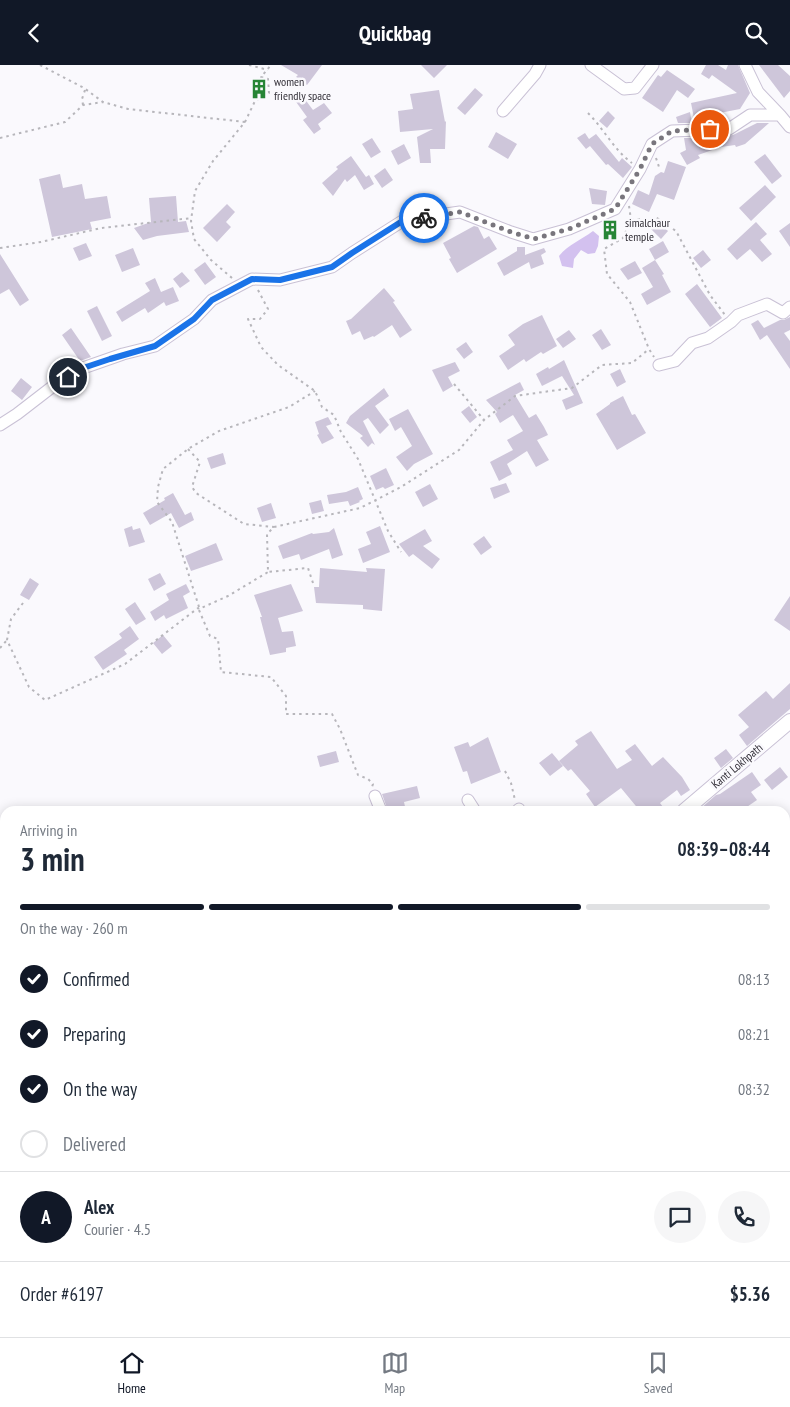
<!DOCTYPE html>
<html lang="en">
<head>
<meta charset="utf-8">
<style>
  body { margin:0; font-family:"PT Sans Narrow",sans-serif; background:#f6f6f7; color:#1f2937; height:100vh; display:flex; flex-direction:column; font-size:19px; white-space:nowrap }
  * { box-sizing:border-box; margin:0 }
  p { font-size:16px; color:#747a83 }
  .icon { flex:none; width:28px; height:28px; fill:none; stroke:currentColor; stroke-width:2; stroke-linecap:round; stroke-linejoin:round }
  .map { position:relative; flex:1; overflow:hidden }
  .panel { position:absolute; left:0px; top:741px; width:790px; height:531px; display:flex; flex-direction:column; background:#fff; border-radius:15px 15px 0 0; box-shadow:0 2px 12px #0003 }
  .panel>* { flex:none }
  .pin { position:absolute; display:grid; place-items:center; width:42px; height:42px; color:#fff; margin:-21px; border:2px solid #fff; border-radius:50%; box-shadow:0 1px 5px #0007 }
  .courier { position:absolute; display:grid; place-items:center; width:50px; height:50px; margin:-25px; border:4px solid #1a73e8; border-radius:50%; background:#fff; color:#222; box-shadow:0 1px 6px #0007 }
  .headline em { font-style:normal; font-weight:700 }
  .headline div { display:flex; flex-direction:column-reverse }
  .headline { display:flex; align-items:center; justify-content:space-between; height:85px; padding:0 20px }
  h1 { font-size:32px; font-weight:700; line-height:38px }
  .bar { display:grid; grid-template-columns:repeat(4,1fr); gap:8px 5px; align-content:center; height:60px; padding:0 20px }
  .bar i { height:6px; border-radius:4px; background:#e0e1e3 }
  .bar .active { background:#111827 }
  .bar p { grid-column:span 4 }
  .line { display:flex; align-items:center; gap:12px; padding:0 20px; border-top:1px solid #e0e1e3 }
  .line div { flex:1 }
  .round { display:grid; place-items:center; flex:none; width:52px; height:52px; border-radius:26px; background:#f6f6f7 }
  ol { padding:0 20px; list-style:none }
  li { display:flex; align-items:center; gap:15px; height:55px }
  li p { margin-inline-start:auto }
  li .icon { padding:5px; border-radius:50%; background:#111827; color:#fff; stroke-width:4 }
  li:last-child { color:#747a83 }
  li i { width:28px; height:28px; border:2px solid #e0e1e3; border-radius:50% }
  header { display:flex; justify-content:space-between; align-items:center; height:65px; padding:0 20px; background:#111827; color:#fff; font-size:22px; font-weight:700 }
  .tab-bar { display:flex; justify-content:space-around; align-items:center; height:70px; border-top:1px solid #e0e1e3; background:#fff; font-size:14px; color:#747a83 }
  .tab-bar a { display:grid; justify-items:center; gap:2px }
  .tab-bar .active { color:#111827 }
  .map>svg:first-child { display:block }
</style>
</head>
<body>
<header><svg class="icon" aria-label="back" viewBox="0 0 24 24"><path d="M15 5l-7 7 7 7"/></svg>Quickbag<svg class="icon" aria-label="search" viewBox="0 0 24 24"><circle cx="10" cy="10" r="6"/><path d="M15 15l6 6"/></svg></header>
<div class="map">
<svg width="790" height="1272" viewBox="0 0 790 1272">
  <rect width="100%" height="100%" fill="#faf9fd"/>
  <path fill="#d3c1ef" d="M593,166l6,5 -1,10 -3,7 -7,1 -7,-4 -7,9 -1,9 -11,-2 -3,-10c10,-12 22,-16 34,-25z"/>
  <path fill="#cec6da" d="M281,0h41l-15,20 -11,-8 2,-2z
    M421,0h26l-13,13z
    M706,0h12l8,5 2,-5h10l12,28 -10,16 -46,9 -3,-15 46,-10 -25,-18 -3,4 -8,-5z
    M759,0h19l12,11v15l-6,7z
    M667,5l28,19 -7,9 -11,-8 -14,22 -21,-14 16,-23 3,2z
    M475,23l8,7 -18,20 -8,-7z
    M298,25l15,20 11,-7 8,10 -14,11 3,5 -7,5 -11,-14 4,-3 -16,-22z
    M439,25l6,32 1,-1 -1,28h-15l1,14h-11l-3,-26 16,-8 -33,3 -2,-21 15,-2 -3,-15z
    M608,46l7,7 -8,10 -8,-7z
    M690,47l2,11h-14l-2,-6z
    M757,58h12l-24,21 -9,3 -1,-2 -14,2 -23,8 2,3 -13,7 -7,-12 6,-3 -2,-12h12l2,6 20,-7 15,-2z
    M496,67l21,12 -9,15 -20,-12z
    M585,68l4,6 7,-5 23,28 3,-4 10,9 -9,11 -15,-14 -2,1 -16,-19 -4,3 -9,-11z
    M372,73l9,14 -10,6 -9,-14z
    M404,79l7,14 -13,7 -7,-14z
    M765,89l17,22 -10,8 -18,-22z
    M351,91l15,21 3,-2 5,9 -10,6 -9,-15 -8,7 -2,-3 -12,17 -11,-13 16,-14 -2,-2z
    M668,96l18,6 -12,33 -17,-6 -8,18 -17,-8 6,-14 11,5 6,-19 6,-4 3,1z
    M385,103l8,12 -11,8 -8,-12z
    M60,109l3,14 19,-4 3,15 22,-3 4,22 -21,4 2,7 -40,8 -13,-58z
    M765,120l11,12 -25,24 -12,-13z
    M589,123l18,3 -2,14 -13,-1z
    M176,131l2,26 8,-1 3,11 -32,4 -14,4 -9,-12 17,-6 -2,-24z
    M227,139l8,8 -9,10 5,5 -14,15 -14,-14z
    M656,155l12,11 -7,8 -12,-12z
    M756,157l11,12 -7,6 12,14 -10,8 -12,-13 -13,11 -10,-11z
    M790,158v24l-11,-16z
    M474,161l4,1 6,12 5,-3 8,13 -40,24 -8,-14 2,-1 -8,-15z
    M663,176l6,11 -14,8 -6,-11z
    M86,178l6,13 -13,5 -6,-13z
    M517,182h8v8l19,-7 2,4 -5,3 3,9 -13,5 -2,-7 -25,14 -7,-13 20,-12z
    M133,183l7,17 -18,7 -7,-17z
    M703,185l8,10 -10,8 -8,-10z
    M0,189l29,46 -9,6 -11,-17 -9,5z
    M655,195l9,14 -2,1 9,17 -24,13 -6,-11 12,-7 -11,-19z
    M635,196l7,12 -14,7 -8,-11z
    M205,197l11,15 -11,8 -11,-15z
    M182,207l8,9 -10,7 -7,-9z
    M155,213l6,14 12,-5 6,14 -13,5 -2,-4 -16,11 -3,-5 -23,14 -6,-10 34,-21 -5,-8z
    M697,219l25,34 -12,9 -25,-33z
    M384,223l11,13 -2,1 19,28 -12,8 -8,-13 -18,12 -1,-1 -9,4 -4,-9 -8,4 -6,-14 5,-2z
    M97,241l15,30 -10,5 -15,-30z
    M542,250l15,31 -14,8 -2,-2 -15,10 -2,-3 -16,11 -9,-14 16,-11 -7,-10 15,-11z
    M790,252v13l-6,3 6,8v28l-23,-34 -7,5 -9,-16 7,-4 6,8 16,-8h4z
    M71,263l20,29 -11,4 -18,-26z
    M601,264l10,16 -9,5 -10,-15z
    M569,265l7,9 -13,9 -7,-9z
    M466,277l7,10 -9,7 -8,-10z
    M564,295l19,43 -17,7 -4,-10 12,-5 -12,-19 -20,10 -6,-12 12,-7 1,2z
    M455,297l5,9 -12,6 5,9 -10,6 -11,-22z
    M620,304l6,13 -9,5 -7,-13z
    M21,313l11,9 -10,13 -11,-9z
    M520,317l4,8 -9,5 14,23 7,-4 8,13 4,8 -11,5 12,20 -13,7 -9,-16 -20,13 5,10 -13,7 -9,-19 23,-12 -6,-10 16,-9 -10,-16 -13,8 -5,-9 2,-2 -11,-12z
    M384,323l5,8 -14,10 14,19 -9,9 -12,-16 -5,3 12,24 -3,-2 -4,4 -8,-9 3,-2 -17,-13 4,-7z
    M623,331l9,19 3,-1 11,19 -29,17 -21,-36 14,-10v-1z
    M469,341l8,11 -7,6 -9,-11z
    M408,344l25,45 -19,10 -7,7 -11,-14 16,-11 -11,-19 -6,4 -6,-12z
    M328,352l4,7 -6,2 8,12 -12,6 -5,-9 2,-1 -4,-12z
    M223,388l3,11 -15,5 -4,-11z
    M386,403l8,17 -9,4 -2,-2 -7,3 -6,-14z
    M506,418l4,9 -16,7 -4,-11z
    M430,419l8,15 -15,8 -8,-15z
    M358,422l5,12 -4,2 1,1 -10,4 -2,-5 -19,3 -2,-9 19,-3z
    M173,428l12,22 6,-3 3,8 -15,8 -8,-15 -21,12 -7,-12 22,-13 -1,-2z
    M321,435l3,11 -12,3 -3,-11z
    M271,438l5,15 -14,4 -5,-14z
    M132,461l1,4 7,-2 5,14 -16,5 -5,-18z
    M380,461l10,26 -27,11 -5,-14 13,-5 -5,-12z
    M334,463l9,27 -11,4 -3,-10 -28,11 -2,-6 -16,5 -5,-13 34,-13 1,1 16,-2z
    M425,464l7,12 -9,5 17,13 -8,10 -19,-15 -4,3 -10,-13z
    M484,471l8,11 -11,8 -8,-11z
    M216,478l7,17 -32,11 -6,-15z
    M320,503l47,4 -1,-4 19,1 -3,42 -19,-2v-4l-47,-2 -2,-16h5z
    M160,508l6,11 -12,7 -6,-12z
    M30,513l9,6 -10,16 -9,-5z
    M186,519l4,8 -7,4 5,12 -22,11 -2,-4 -9,6 -5,-9 19,-12 -3,-6z
    M291,519l12,27 -25,7 4,14 11,-1 3,15 -10,2v4l-16,3 -10,-38h2l-8,-22z
    M790,531v35l-16,-11z
    M135,537l11,17 -10,6 -11,-16z
    M130,561l9,13 -15,11 3,4 -24,16 -9,-13 28,-19 -3,-4z
    M163,570l9,11 -10,8 -9,-11z
    M790,618v26l-43,37 -8,-11 10,-8 -11,-12 28,-24 7,8z
    M591,666l26,38 15,-9 -7,-9 10,-7 17,22 11,-9 19,20 8,13 -9,6 -4,-6 -17,13 6,8h-26l-19,-23 -26,19 -9,-13 4,-3 -19,-22 -3,2 -9,-10 19,-16 -3,-4z
    M488,672l13,35 -30,12 -4,-13 -4,1 -9,-25 14,-5 2,5z
    M726,684l7,9 -12,10 -7,-10z
    M336,686l3,11 -19,5 -3,-11z
    M552,688l11,13 -13,10 -11,-13z
    M780,702l8,10 -16,13 -8,-10z
    M752,707l9,13 -10,7 6,8 -16,11h-40l-1,-2 16,-14 4,-1z
    M417,721l3,12 -16,4 2,9h-18l-6,-17z"/>
  <g fill="none" stroke-linecap="round" stroke-linejoin="round">
    <defs>
      <path id="minor" d="M591,0l33,24 11,-1 18,-23
        M745,0l13,27 22,23
        M503,46l32,-37 5,-9
        M659,300l16,-4 17,-18 16,-5 23,-16 7,-7 29,-11 16,9 7,-6
        M0,360l17,-11 35,-27 31,-19 40,-14 32,-8 39,-27 18,-19 40,-21 28,1 52,-13 20,-14 52,-33 56,-8 51,20 22,7 36,-10 46,-20 25,-40 12,-25 20,-13 57,-2 21,-14h30l10,12
        M375,731l6,15
        M468,735l7,11
        M517,746l2,-2"/>
      <path id="major" d="M684,746l106,-90
        M309,1272l4,-4"/>
    </defs>
    <use href="#minor" stroke="#c9c1d5" stroke-width="13"/>
    <use href="#major" stroke="#c9c1d5" stroke-width="16"/>
    <path stroke="#b7b6bb" stroke-width="2" stroke-dasharray="2.5 4" stroke-linecap="butt" d="M40,0l44,23 19,14 25,7 117,13
      M249,0l19,5
      M83,40l-1,-6 3,-9
      M588,48c16,16 26,37 44,50
      M0,73l65,-16 18,-17 20,-3
      M656,93l3,9
      M629,141l2,14 -8,18 -19,11 3,25 23,28 19,47 5,8
      M631,155l26,-2 19,13 34,64 15,20
      M0,183l41,-6 60,-14 91,-10
      M232,213l-21,-18 -17,-21 -3,-18 4,-30 18,-30 32,-39 10,-21 14,-8 -1,-14 -7,-2 10,-12
      M258,225l10,19 -8,10h-12l13,28 17,18 37,26 7,16 12,8 7,17 17,27 30,72 13,21
      M454,319l30,36
      M188,384l12,13 -8,25 4,6 48,31 30,3
      M313,518l-5,-15 -40,4 -1,-38 7,-7 86,-19 16,-8 25,-13 58,-37 25,-30 31,-24 57,-8 30,-23 30,-2 17,-14
      M23,538l-12,16 -4,21 22,47 16,13 80,-36 73,-56 1,1 29,-13 40,-24
      M199,542l-27,-85 -15,-20 1,-15 5,-18 25,-20 31,-18 70,-24 26,-16
      M199,545l11,26 8,3 3,33 50,5 15,19v18h46l8,15 18,46 10,4 5,5 -1,3
      M0,583l7,-8
      M505,706l6,12 4,17
      M553,746h5"/>
    <use href="#minor" stroke="#fff" stroke-width="11"/>
    <use href="#major" stroke="#fff" stroke-width="14"/>
  </g>
  <g fill="none" stroke-linecap="round" stroke-linejoin="round">
    <path stroke="#79767d" stroke-width="5" stroke-dasharray="0 9" d="M424,153l36,-6 51,20 23,7 35,-10 46,-20 25,-40 12,-25 20,-13 38,-2"/>
    <path stroke="#1a73e8" stroke-width="6" d="M68,312l15,-9 27,-9 45,-13 39,-27 18,-19 40,-21 28,1 52,-13 20,-14 52,-33 20,-2"/>
  </g>
  <defs>
    <symbol id="building-bare" viewBox="-9 -9 18 18"><path d="M-4-6H4V6H1V3H-1V6H-4ZM-2.5-4.3h1.7v1.8h-1.7ZM.8-4.3h1.7v1.8H.8ZM-2.5-1h1.7V.8h-1.7ZM.8-1h1.7V.8H.8Z" fill="#278536" stroke="#faf9fd" stroke-width="2.5" paint-order="stroke"/></symbol>
  </defs>
  <g fill-rule="evenodd">
    <use href="#building-bare" x="245" y="10" width="28" height="28"/>
    <use href="#building-bare" x="596" y="151" width="28" height="28"/>
  </g>
  <g text-anchor="middle" stroke-width="5" stroke-linejoin="round" paint-order="stroke">
    <g font-size="12" fill="#333038" stroke="#faf9fd" text-anchor="start">
      <text x="274" y="21">women<tspan x="274" dy="14">friendly space</tspan></text>
      <text x="625" y="162">simalchaur<tspan x="625" dy="14">temple</tspan></text>
    </g>
    <g font-size="12" fill="#333038" stroke="#faf9fd">
      <text transform="translate(737 701) rotate(-40)" y="4">Kanti Lokhpath</text>
    </g>
  </g>
</svg>
<div class="pin" style="left:710px;top:64px;background:#ea580c"><svg class="icon" aria-label="bag" viewBox="0 0 24 24"><path d="M5 8h14l-1 12H6zM9 8a3 3 0 0 1 6 0"/></svg></div>
<div class="pin" style="left:68px;top:312px;background:#1f2937"><svg class="icon" aria-label="home" viewBox="0 0 24 24"><path d="M3 11l9-7 9 7M6 9v11h12V9"/></svg></div>
<div class="courier" style="left:424px;top:153px"><svg class="icon" aria-label="bike" viewBox="0 0 24 24"><circle cx="6" cy="16" r="4"/><circle cx="18" cy="16" r="4"/><path d="M6 16l4-8h5l3 8M10 8l3 8H6M13 5h3"/></svg></div>
<section class="panel">
<div class="headline"><div><h1>3 min</h1><p>Arriving in</p></div><em>08:39–08:44</em></div>
<div class="bar"><i class="active"></i><i class="active"></i><i class="active"></i><i></i><p>On the way · 260 m</p></div>
<ol>
<li><svg class="icon" aria-label="check" viewBox="0 0 24 24"><path d="M5 12l5 5 9-10"/></svg>Confirmed<p>08:13</p></li>
<li><svg class="icon" aria-label="check" viewBox="0 0 24 24"><path d="M5 12l5 5 9-10"/></svg>Preparing<p>08:21</p></li>
<li><svg class="icon" aria-label="check" viewBox="0 0 24 24"><path d="M5 12l5 5 9-10"/></svg>On the way<p>08:32</p></li>
<li><i></i>Delivered</li>
</ol>
<div class="line" style="height:90px"><b class="round" style="background:#111827;color:#fff">A</b><div><b>Alex</b><p>Courier · 4.5</p></div><a class="round"><svg class="icon" aria-label="chat" viewBox="0 0 24 24"><path d="M4 5h16v11H9l-5 4z"/></svg></a><a class="round"><svg class="icon" aria-label="phone" viewBox="0 0 24 24"><path d="M5 4h4l2 5-3 2q2 4 5 5l2-3 5 2v4C11 20 4 13 5 4z"/></svg></a></div>
<div class="line" style="height:65px"><div>Order #6197</div><b>$5.36</b></div>
</section>
</div>
<nav class="tab-bar">
<a class="active"><svg class="icon" aria-label="home" viewBox="0 0 24 24"><path d="M3 11l9-7 9 7M6 9v11h12V9"/></svg>Home</a>
<a><svg class="icon" aria-label="map" viewBox="0 0 24 24"><path d="M3 6l6-2 6 2 6-2v14l-6 2-6-2-6 2zM9 4v14M15 6v14"/></svg>Map</a>
<a><svg class="icon" aria-label="saved" viewBox="0 0 24 24"><path d="M7 4h10v16l-5-4-5 4z"/></svg>Saved</a>
</nav>
</body>
</html>
